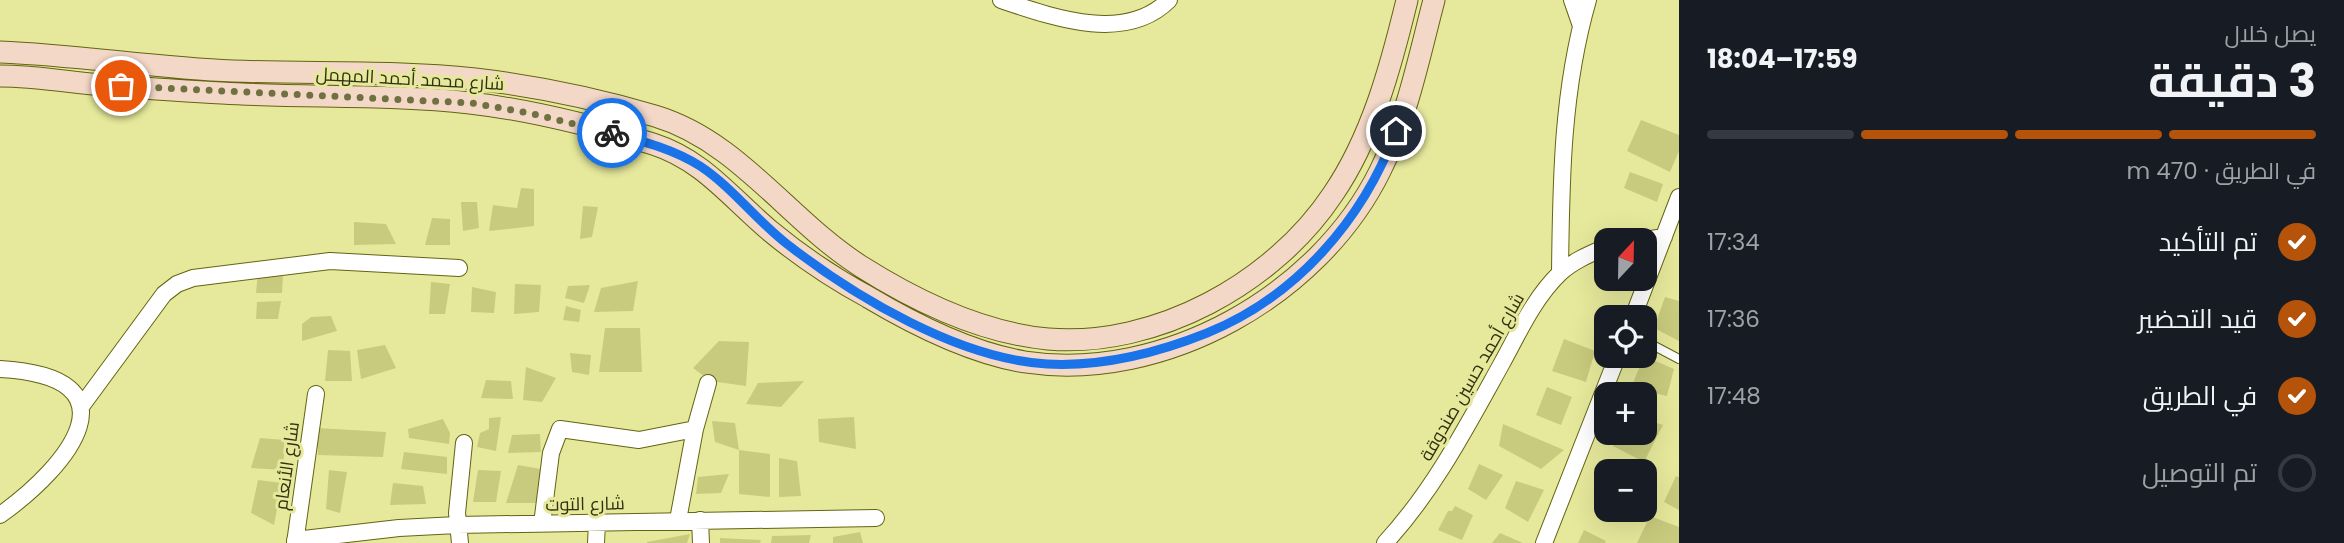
<!DOCTYPE html>
<html lang="ar">
<head>
<meta charset="utf-8">
<style>
  body { margin:0; font-family:Poppins,Cairo,sans-serif; background:#242831; color:#f1f3f6; direction:rtl; height:100vh; display:flex; flex-direction:column; font-size:26px; white-space:nowrap }
  * { box-sizing:border-box; margin:0 }
  p { font-size:23px; color:#9ea1a6 }
  .icon { flex:none; width:38px; height:38px; fill:none; stroke:currentColor; stroke-width:2; stroke-linecap:round; stroke-linejoin:round }
  .map { position:relative; flex:1; overflow:hidden; direction:ltr }
  .side { display:flex; flex-direction:column; background:#171b24; width:665px }
  .side>* { flex:none }
  .needle { width:46px; rotate:22deg }
  .controls { position:absolute; left:1594px; top:228px; display:grid; gap:14px }
  .controls a { display:grid; place-items:center; width:63px; height:63px; border-radius:14px; background:#171b24; box-shadow:0 7px 28px #0002; font-size:35px }
  .pin { position:absolute; display:grid; place-items:center; width:60px; height:60px; color:#fff; margin:-30px; border:4px solid #fff; border-radius:50%; box-shadow:0 2px 7px #0007 }
  .courier { position:absolute; display:grid; place-items:center; width:70px; height:70px; margin:-35px; border:5px solid #1a73e8; border-radius:50%; background:#fff; color:#222; box-shadow:0 2px 9px #0007 }
  .headline em { font-style:normal; font-weight:700 }
  .headline div { display:flex; flex-direction:column-reverse }
  .headline { display:flex; align-items:center; justify-content:space-between; height:119px; padding:0 28px }
  h1 { font-size:46px; font-weight:700; line-height:52px }
  .bar { display:grid; grid-template-columns:repeat(4,1fr); gap:10px 7px; align-content:center; height:84px; padding:0 28px }
  .bar i { height:9px; border-radius:5px; background:#363941 }
  .bar .on { background:#b45309 }
  .bar p { grid-column:span 4 }
  ol { padding:0 28px; list-style:none }
  li { display:flex; align-items:center; gap:21px; height:77px }
  li p { margin-inline-start:auto }
  li .icon { padding:7px; border-radius:50%; background:#b45309; color:#fff; stroke-width:4 }
  li:last-child { color:#9ea1a6 }
  li i { width:38px; height:38px; border:4px solid #363941; border-radius:50% }
  main { display:flex; flex:1; min-height:0 }
  .map>svg:first-child { display:block }
</style>
</head>
<body>
<main>
<section class="side">
<div class="headline"><div><h1>3 دقيقة</h1><p>يصل خلال</p></div><em>17:59–18:04</em></div>
<div class="bar"><i class="on"></i><i class="on"></i><i class="on"></i><i></i><p>في الطريق · 470 m</p></div>
<ol>
<li><svg class="icon" aria-label="check" viewBox="0 0 24 24"><path d="M5 12l5 5 9-10"/></svg>تم التأكيد<p>17:34</p></li>
<li><svg class="icon" aria-label="check" viewBox="0 0 24 24"><path d="M5 12l5 5 9-10"/></svg>قيد التحضير<p>17:36</p></li>
<li><svg class="icon" aria-label="check" viewBox="0 0 24 24"><path d="M5 12l5 5 9-10"/></svg>في الطريق<p>17:48</p></li>
<li><i></i>تم التوصيل</li>
</ol>
</section>
<div class="map">
<svg width="1679" height="543" viewBox="0 0 1679 543">
  <rect width="100%" height="100%" fill="#e6e99b"/>
  <path fill="#c8cb7d" d="M1641,120l38,15v16l-9,21 -43,-21z
    M1630,172l33,12 -6,18 -33,-14z
    M521,188l13,1v37l-45,5 4,-26 24,3z
    M461,202h16l2,26 -16,3z
    M583,206l15,1 -6,30 -12,2z
    M432,218l18,1v26h-25z
    M354,222l32,2 10,20 -42,1z
    M258,272l25,1 -1,20h-26z
    M638,281l-5,30 -39,1 7,-24z
    M431,282l19,2 -5,30h-16z
    M515,284l26,1 -2,27 -25,2z
    M590,285l-6,18 -19,-5 3,-12z
    M472,287l24,5 -2,21 -23,-1z
    M1665,297l14,4v40l-25,-13z
    M281,301l-3,18h-22l1,-17z
    M566,306l15,4 -2,12 -16,-2z
    M331,316l6,15 -35,10v-17l9,-7z
    M605,328h35l2,44h-43z
    M1564,339l31,12 -9,31 -34,-11z
    M719,341l30,1 -3,44 -36,-5 -17,-13z
    M385,345l11,23 -35,11 -4,-29z
    M328,350l22,1 2,30h-27z
    M570,353l21,2 -2,20 -17,-3z
    M1644,356l30,13 -7,27 -36,-8z
    M526,367l30,11 -14,24 -19,-2z
    M486,380l25,1 2,18 -32,-1z
    M804,381l-23,26 -35,-3 12,-21z
    M1547,387l25,10 -11,28 -25,-10z
    M501,417l-5,34 -19,-4 3,-14 9,-4v-11z
    M854,417l2,32 -37,-7 -1,-23z
    M443,419l7,14 -1,11 -40,-6 -1,-9z
    M1645,419l18,6 -19,37 -31,-16 6,-14h26z
    M712,421l23,2 4,27 -24,-8z
    M1503,424l61,26 -23,19 -42,-23z
    M317,428l69,4 -3,25 -65,-2z
    M540,434l1,18 -33,1 4,-18z
    M260,438l25,2 -2,30 -32,-2z
    M739,450l31,4v43l-31,-3z
    M404,452l43,5v17l-46,-5z
    M779,458l18,3 4,35 -22,1z
    M1479,464l24,11 -17,25 -18,-11z
    M518,465l23,4 -5,34h-30z
    M329,470l18,2 -7,41 -14,-4z
    M478,470l23,1 -5,31h-23z
    M729,474l-8,19 -25,1 2,-17z
    M1676,476l3,1v33l-15,-8z
    M258,480l24,3 -8,42 -23,-12z
    M1516,481l28,9 -16,32 -23,-14z
    M393,483l30,3 3,18 -36,1z
    M1455,506l18,9 -11,25 -24,-10 10,-19h4z
    M1650,516l29,11v16h-42z
    M1584,530l22,11 -1,2h-27z
    M860,532l3,11h-30v-6z
    M1500,533l23,10h-31z
    M690,534l-3,9h-40v-1z
    M811,535l-2,8h-38l1,-7z
    M720,538l41,2 -1,3h-40z"/>
  <g fill="none" stroke-linecap="round" stroke-linejoin="round">
    <defs>
      <path id="service" d="M1645,341l34,18"/>
      <path id="minor" d="M1001,0c51,17 124,44 168,0
        M1572,0l9,26
        M1645,240l19,-3
        M1560,273c1,-94 2,-183 28,-273
        M1633,317l46,-120
        M0,369c141,8 69,97 0,146
        M83,404l81,-110 13,-10 16,-6 137,-17 129,7
        M678,520l17,-91 13,-46
        M700,520l1,23
        M542,524l9,-71 9,-24 79,11 56,-11
        M295,540l104,-12 58,-3 419,-7
        M295,543l21,-149
        M460,543l-3,-30 7,-70
        M596,543l1,-20
        M1385,543c49,-53 82,-117 117,-180 17,-31 32,-65 58,-90 13,-12 30,-19 46,-26
        M1544,543l74,-188"/>
      <path id="secondary" d="M0,52c78,3 155,16 233,19 80,3 162,-1 242,8 60,7 122,20 180,37 84,25 134,105 207,151 54,34 121,66 186,72 108,9 226,-56 285,-145 39,-57 58,-128 74,-194
        M0,76c34,0 68,6 102,9 40,3 80,6 120,8 82,5 166,1 248,10 61,7 124,23 183,41 50,16 77,53 116,86 30,25 64,48 99,67 47,28 102,56 157,65 139,21 294,-67 355,-191 27,-53 39,-114 54,-171"/>
    </defs>
    <use href="#service" stroke="#636411" stroke-width="10"/>
    <use href="#minor" stroke="#636411" stroke-width="18"/>
    <use href="#secondary" stroke="#636411" stroke-width="23"/>
    <use href="#service" stroke="#fff" stroke-width="8"/>
    <use href="#minor" stroke="#fff" stroke-width="16"/>
    <use href="#secondary" stroke="#f3d8c8" stroke-width="21"/>
  </g>
  <g fill="none" stroke-linecap="round" stroke-linejoin="round">
    <path stroke="#707141" stroke-width="7" stroke-dasharray="0 12.6" d="M121,86l351,17 57,10 83,20"/>
    <path stroke="#1a73e8" stroke-width="9" d="M612,133c30,8 61,16 88,33 32,21 56,54 87,78 68,53 172,115 260,120 55,3 110,-11 160,-31 89,-36 156,-113 189,-202"/>
  </g>
  <g text-anchor="middle" stroke-width="6" stroke-linejoin="round" paint-order="stroke">
    <g font-size="18" fill="#313111" stroke="#e6e99b">
      <text transform="translate(410 79) rotate(3)" y="6">شارع محمد أحمد المهمل</text>
      <text transform="translate(1472 377) rotate(-60)" y="6">شارع أحمد حسين صندوقة</text>
      <text transform="translate(287 466) rotate(-82)" y="6">شارع الأنعام</text>
      <text transform="translate(585 504) rotate(-1)" y="6">شارع التوت</text>
    </g>
  </g>
</svg>
<div class="controls">
<a><svg class="needle" viewBox="-14 -14 28 28"><path d="M0-13l5 13h-10z" fill="#e53935"/><path d="M0 13l5-13h-10z" fill="#9ea1a6"/></svg></a>
<a><svg class="icon" aria-label="locate" viewBox="0 0 24 24"><circle cx="12" cy="12" r="6"/><path d="M12 2v4M12 18v4M2 12h4M18 12h4"/></svg></a>
<a>+</a>
<a>−</a>
</div>
<div class="pin" style="left:121px;top:86px;background:#ea580c"><svg class="icon" aria-label="bag" viewBox="0 0 24 24"><path d="M5 8h14l-1 12H6zM9 8a3 3 0 0 1 6 0"/></svg></div>
<div class="pin" style="left:1396px;top:131px;background:#1f2937"><svg class="icon" aria-label="home" viewBox="0 0 24 24"><path d="M3 11l9-7 9 7M6 9v11h12V9"/></svg></div>
<div class="courier" style="left:612px;top:133px"><svg class="icon" aria-label="bike" viewBox="0 0 24 24"><circle cx="6" cy="16" r="4"/><circle cx="18" cy="16" r="4"/><path d="M6 16l4-8h5l3 8M10 8l3 8H6M13 5h3"/></svg></div>
</div>
</main>
</body>
</html>
